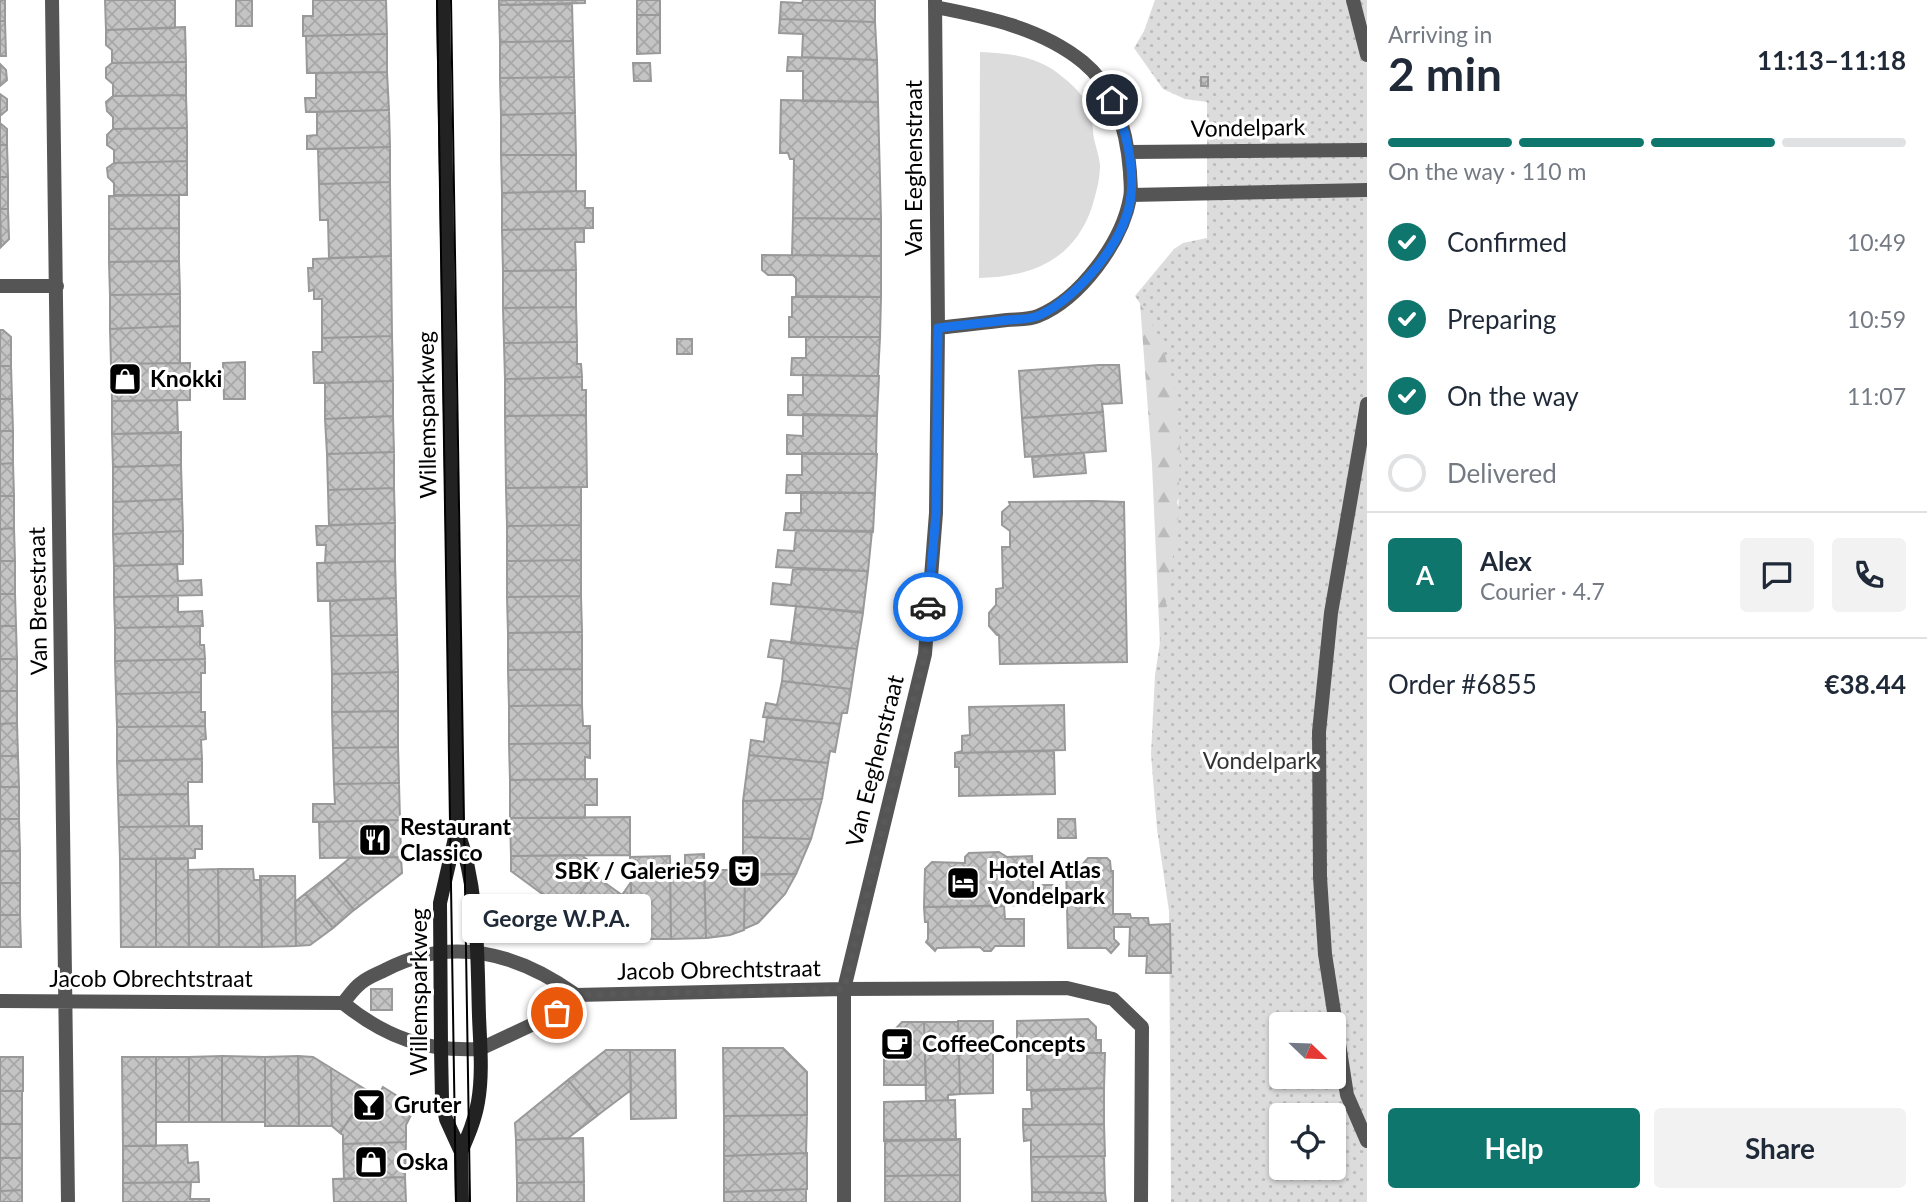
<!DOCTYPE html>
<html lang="en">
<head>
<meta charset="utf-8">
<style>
  body { margin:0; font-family:Lato,sans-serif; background:#f2f2f3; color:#1f2937; height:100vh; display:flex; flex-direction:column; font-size:26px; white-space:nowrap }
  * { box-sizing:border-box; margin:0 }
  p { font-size:23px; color:#747a83 }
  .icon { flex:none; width:38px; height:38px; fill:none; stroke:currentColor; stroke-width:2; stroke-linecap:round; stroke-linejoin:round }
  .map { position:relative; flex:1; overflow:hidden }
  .panel { display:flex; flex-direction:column; background:#fff; width:560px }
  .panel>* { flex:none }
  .needle { width:46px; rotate:113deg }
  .buttons { position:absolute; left:1269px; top:1012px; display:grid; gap:14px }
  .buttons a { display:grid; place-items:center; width:77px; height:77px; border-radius:7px; background:#fff; box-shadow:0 2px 5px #0004; font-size:35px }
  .pin { position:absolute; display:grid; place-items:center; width:60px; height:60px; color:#fff; margin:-30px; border:4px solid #fff; border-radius:50%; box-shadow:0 2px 7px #0007 }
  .courier { position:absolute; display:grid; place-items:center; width:70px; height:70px; margin:-35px; border:5px solid #1a73e8; border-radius:50%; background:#fff; color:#222; box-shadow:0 2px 9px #0007 }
  .bubble { position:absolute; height:49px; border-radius:7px; background:#fff; box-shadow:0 2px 5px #0004; font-size:23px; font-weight:700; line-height:49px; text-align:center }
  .head em { font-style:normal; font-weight:700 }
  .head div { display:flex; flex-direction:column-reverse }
  .head { display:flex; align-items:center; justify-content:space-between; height:119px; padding:0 21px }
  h1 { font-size:46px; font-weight:700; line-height:52px }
  .bar { display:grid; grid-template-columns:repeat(4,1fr); gap:10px 7px; align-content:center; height:84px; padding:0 21px }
  .bar i { height:9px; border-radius:5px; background:#e0e1e3 }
  .bar .current { background:#0f766e }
  .bar p { grid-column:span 4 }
  .line { display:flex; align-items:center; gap:18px; padding:0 21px; border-top:2px solid #e0e1e3 }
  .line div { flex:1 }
  .round { display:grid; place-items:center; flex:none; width:74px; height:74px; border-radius:7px; background:#f2f2f3 }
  ol { padding:0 21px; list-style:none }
  li { display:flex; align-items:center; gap:21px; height:77px }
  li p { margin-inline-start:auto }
  li .icon { padding:7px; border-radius:50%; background:#0f766e; color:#fff; stroke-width:4 }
  li:last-child { color:#747a83 }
  li i { width:38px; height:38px; border:4px solid #e0e1e3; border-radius:50% }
  .button { display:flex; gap:14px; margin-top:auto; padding:14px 21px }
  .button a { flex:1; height:80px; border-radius:7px; background:#0f766e; color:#fff; font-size:28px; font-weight:700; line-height:80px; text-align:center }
  .button a+a { background:#f2f2f3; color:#1f2937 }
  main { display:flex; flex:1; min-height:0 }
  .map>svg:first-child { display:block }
</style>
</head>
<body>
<main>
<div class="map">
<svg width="1367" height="1202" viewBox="0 0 1367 1202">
  <defs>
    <pattern id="forest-firs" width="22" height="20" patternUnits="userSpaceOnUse" patternTransform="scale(1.75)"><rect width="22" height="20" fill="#dcdcdc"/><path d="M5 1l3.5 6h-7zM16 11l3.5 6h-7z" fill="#bbb"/></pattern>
    <pattern id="park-dots" width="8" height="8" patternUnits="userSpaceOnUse" patternTransform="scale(1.75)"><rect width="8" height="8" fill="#dcdcdc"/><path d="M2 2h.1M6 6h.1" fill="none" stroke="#bbb" stroke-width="1.8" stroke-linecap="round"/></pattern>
    <pattern id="building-cross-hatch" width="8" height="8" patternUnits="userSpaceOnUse" patternTransform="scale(1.75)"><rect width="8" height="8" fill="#c4c4c4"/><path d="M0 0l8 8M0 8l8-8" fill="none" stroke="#a7a7a7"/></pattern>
  </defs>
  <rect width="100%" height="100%" fill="#fff"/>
  <path fill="#dcdcdc" d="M980,52c25,1 50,3 72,17 13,9 30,23 37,38 4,9 3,22 5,32 2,8 5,17 6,26 0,15 -4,28 -8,42 -18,53 -60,70 -113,71z"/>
  <path fill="url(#forest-firs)" d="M1159,283l56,137 -38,82 36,126 -42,268 -19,-432 -12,-161z"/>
  <path fill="url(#park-dots)" fill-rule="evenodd" d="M1155,0h212v1202h-196l-2,-291 -12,-82 -6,-75 4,-79 23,-151 2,-83 -6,-52 -9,-34 -15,-36 -15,-23 39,-47 9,-6 24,-5v-136l-22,-3 -22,-10 -29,-41 10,-17zM1281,1024h53v52h-53zM1281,1115h53v52h-53z"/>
  <path fill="url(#building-cross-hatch)" stroke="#999" stroke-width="2" d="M0,0h5v21h-5z
    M105,0h70v28l-69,2z
    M236,0h16v26h-16z
    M313,0h73l1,34 -84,2v-20h10z
    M499,0h86v3l-86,2z
    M637,0h23v15h-23z
    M803,0h72v22l-95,-3 1,-17 21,1z
    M572,4l1,37 -73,1 -1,-37z
    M637,15h23v38l-23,1z
    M780,19l95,3 2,38 -75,-3 1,-23 -24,-1z
    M0,21h5l1,35h-6z
    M185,27l1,35 -74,1v-13l-6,-5v-15z
    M387,34v38l-80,1 -1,-37z
    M573,41l1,36 -74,1v-36z
    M788,57l89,3 1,42 -75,-1v-30h-16z
    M186,62v33l-73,1v-12l-7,-6v-10l6,-5z
    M633,63h17l1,18h-17z
    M0,64l6,6 1,10 -7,6z
    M387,72l2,38 -83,2 -1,-14h11v-25z
    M574,77l1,36 -74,2 -1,-37z
    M1201,77h7v9h-7z
    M0,94l7,5v11l-7,6z
    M186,95l1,33 -74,1v-12l-6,-6 -1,-9 7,-6z
    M781,100l97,2 3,117 -88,-1 1,-59h-4l-2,-6h-8z
    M389,110l1,37 -83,2v-13l10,-1v-23z
    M575,113l1,42h-75v-40z
    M0,116v7l7,6v16h-7z
    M187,128v33l-73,2v-13l-7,-5v-10l6,-6z
    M0,145h7l1,32h-8z
    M390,147v35l-71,2 -1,-35z
    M501,155h75v36l-74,2z
    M187,161v34h-73v-12l-6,-6 -1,-9 7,-5z
    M0,177h8v32h-8z
    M390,182l1,74 -62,2 -1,-38h-8l-1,-36z
    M585,191v17h8v20l-91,2v-37z
    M179,195v33l-70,1v-33z
    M0,209h8l1,30 -8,8z
    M793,218l88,1v37l-89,-1z
    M179,228v33l-70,1v-33z
    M584,228v14h-9l1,28 -73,1 -1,-41z
    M762,255l119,1v41l-85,-1v-18l-3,-3h-25l-6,-5z
    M391,256l1,80 -70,2v-39h-8v-9l-5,1 -1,-23h5v-9z
    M179,261l1,33 -70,1 -1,-33z
    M576,270v37l-73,1v-37z
    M180,294v32l-70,3v-34z
    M792,297h89l-1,40h-91v-20h3z
    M576,307l1,35 -73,1 -1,-35z
    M180,326v37l-69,1 -1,-35z
    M0,330h3l8,7v29h-11z
    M392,336l1,45 -79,2 -1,-31h9v-14z
    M806,337h74l-2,39 -87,-1 1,-17h14z
    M677,339h15v15h-15z
    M577,342v22h4l1,13 -77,2 -1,-36z
    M245,362v37h-21l-1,-36z
    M190,363v37l-78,1 -1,-37z
    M1099,365h20l3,38 -20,1 1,8 -81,6 -3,-47z
    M0,366h11l1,33h-12z
    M803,375l76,1 -2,40 -89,-1v-20h15z
    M582,377v13h4v25l-81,1v-37z
    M393,381v35l-68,3v-36z
    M0,399h12l1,32h-13z
    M177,400l1,33 -66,1v-33z
    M1103,412l3,39 -81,6 -3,-39z
    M803,414l74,2 -1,38h-89v-19l16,1z
    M586,415l1,72 -81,1 -1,-72z
    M393,416l1,36 -67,2 -2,-35z
    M0,431h13v32l-13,1z
    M181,432v33l-68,2 -1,-33z
    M394,452v36l-66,2 -1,-36z
    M802,453l75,1 -2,39h-89l1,-18h15z
    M1084,453l2,20 -52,4 -2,-20z
    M13,463l1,33h-14v-32z
    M181,465l1,34 -69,3v-35z
    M581,487v38l-74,1 -1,-38z
    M394,488l1,35 -66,2 -1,-35z
    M801,492l74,1 -2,39 -89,-2 2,-17h15z
    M0,496h14v32l-14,1z
    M182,499l1,32 -70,3v-32z
    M1093,501l31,1 3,160 -127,2 -1,-29h-2l-8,-9v-13l7,-8v-16l7,-1 -1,-41h8v-16l-8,-6v-13l8,-7 -1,-3z
    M395,523v38l-70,2 1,-18h-9l-1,-19z
    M581,525v35l-74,1v-35z
    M14,528l1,33h-15v-32z
    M796,530l76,1 -4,40 -92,-4 2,-17 16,1z
    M183,531v33l-69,2 -1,-32z
    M581,560v36l-74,1v-36z
    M0,561h15v33h-15z
    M395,561l1,37 -78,3 -1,-38z
    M177,564l1,17 23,-1 1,15 -88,2v-31z
    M793,569l75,2 -5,41 -92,-8 2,-21 18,2z
    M0,594h15l1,32h-16z
    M178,596v16l24,-1 1,15 -88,2 -1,-31z
    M581,596l1,36 -74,1 -1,-36z
    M396,598l1,37 -66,1 -1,-35z
    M796,606l67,7 -6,36 -66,-6z
    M0,626h16l1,33h-17z
    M200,626v19h4l1,14 -90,2v-33z
    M582,632v37l-74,1v-37z
    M397,635l1,37 -66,2 -1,-38z
    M771,640l86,9 -6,40 -69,-8 2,-22 -16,-2z
    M0,659h17v32h-17z
    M205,659v14h-4v19l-85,2 -1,-33z
    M582,669v36l-73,1 -1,-36z
    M398,672v39l-66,1v-38z
    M782,681l69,8 -4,24h-5l-2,11 -77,-7 3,-14 11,2z
    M0,691h17v32l-17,1z
    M201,692v20h4v14l-88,1 -1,-33z
    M582,705l1,21h7v17l-81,1v-38z
    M1064,705l1,45 -110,3 7,-2v-15l8,-1 -1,-28z
    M398,711v36l-65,1 -1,-36z
    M767,717l73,7 -5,28 -5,-1 -2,12 -79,-8 2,-15 13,2z
    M17,723l1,33h-18v-32z
    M205,726l1,13 -5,1 1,19 -85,2v-34z
    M590,743v15l-5,-1v22l-75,1 -1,-36z
    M398,747l1,36 -65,1 -1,-36z
    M1054,751l1,43 -96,2v-29h-4v-14z
    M749,755l79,8 -6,36 -79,2z
    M0,756h18l1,31h-19z
    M202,759v23h-14v12l-70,1 -1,-34z
    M597,779v26h-12v13h-75v-38z
    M399,783l1,37 -87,2v-18h22l-1,-20z
    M0,787h19v32h-19z
    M188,794l1,32 -70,1 -1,-32z
    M822,799l-11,40 -68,-2v-36z
    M630,817v38l-119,1 -1,-38z
    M0,819h19l1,32h-20z
    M1058,819h17l1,19h-18z
    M400,820l1,37 -81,1 -1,-36z
    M202,826v23h-7v9l-75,1 -1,-32z
    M743,837l68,2 -15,35h-46v-14h-7z
    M0,851h20v32h-20z
    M999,852l8,5 25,-1 2,49 -110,2 1,-38 7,-7 33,1v-6l4,-4z
    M704,854l2,84 -35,1 -1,-71h15v-13z
    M581,855l18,13 -32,44 -56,-41v-15z
    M670,856l1,83h-39l-2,-82z
    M401,857l1,16 -48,37 -27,-33 23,-19z
    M1088,858h19l3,3 1,10h2v43h17l1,4h17l1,7 21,-1 1,49h-25l1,-17h-18l1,-29h-16v12l5,5 -8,9 -5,-5h-38l-2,-83h16z
    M120,859h36v88h-35z
    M156,859h32l1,88h-33z
    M218,869l1,78h-30l-1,-77z
    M218,869h35l1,11h7l1,67h-43z
    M704,870h41l-1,60 -14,5 -24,3z
    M796,874l-11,20 -27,29 -14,6 1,-54z
    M594,875l28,20 9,-13 1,57 -27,1 -38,-28z
    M260,876h35l1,70 -34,1z
    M327,877l27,33 -21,18 -28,-34z
    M0,883h20v32h-20z
    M1041,885h18l1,20h-18z
    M305,894l28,34 -23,17 -14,1 -1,-44z
    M1004,906l1,13h19v27h-29l-4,5h-7l-4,-4 -43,1 -2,3 -9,-9 2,-3v-17h-3l-1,-15z
    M0,915h20l1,32h-21z
    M371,989h21v21h-21z
    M1088,1019l8,8v13h5v13h-74v-9h-10v-23z
    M958,1021h35v72l-33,1z
    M902,1022h22l2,63h-42v-44z
    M924,1022h34l2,72 -12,1v5l-22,1z
    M723,1048h60l24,24v43l-83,1z
    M606,1050h24l1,40 -33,25 -30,-35z
    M630,1050h45l1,68 -45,1z
    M1027,1053h78l-1,35 -77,2z
    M222,1056v66h-33v-65z
    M222,1056l43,1v65h-43z
    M298,1056l1,70h-34v-69z
    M298,1056l15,1 18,11 1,58h-33z
    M0,1057h23v34h-23z
    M122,1057h34v89h-33z
    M156,1057h33v65h-33z
    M331,1068l37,23 -28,42 -8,-7z
    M568,1080l30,35 -30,23 -52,2 -1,-17z
    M383,1087l29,18 1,6 -7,14v17l-63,2v-9l-3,-2 28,-42 9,6z
    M1104,1088v36l-81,1v-16h9l-1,-18z
    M0,1091h22v33h-22z
    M955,1100l1,40 -72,1v-39z
    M807,1115l-1,38 -82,3v-40z
    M0,1124h22v34h-22z
    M1104,1124l1,32 -74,1v-17l-7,1 -1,-16z
    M583,1138l1,44 -67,1 -1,-43z
    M960,1139v36l-75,1v-36z
    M406,1142l-1,35 -61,2 -1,-35z
    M187,1145l1,18 10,-1 1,20 -76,1v-37z
    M807,1153v36l-83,3v-36z
    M1104,1156l1,37 -73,-1 -1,-35z
    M0,1158h22v32l-22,1z
    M960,1175v27h-75v-26z
    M405,1177l1,25h-72l-1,-23z
    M191,1182l-1,17h19v3h-86v-19z
    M584,1182v20h-67v-19z
    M806,1189v13h-82v-10z
    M22,1190v12h-22v-11z
    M1032,1192l73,1 1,9h-74z"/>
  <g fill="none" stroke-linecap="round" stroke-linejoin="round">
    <path stroke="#555" stroke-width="14" d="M52,0l16,1202
      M1353,0l14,55
      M935,7c52,10 106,21 148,55 33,27 44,69 47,110 0,8 2,18 0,26 -8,44 -50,101 -92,118 -9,4 -21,3 -31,4 -23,3 -46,5 -69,8
      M1129,152l238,-2
      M1131,195l236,-5
      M0,286h57
      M1367,404l-36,209 -12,119 1,145 5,77 22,141 20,46
      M0,1001l343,2c42,34 83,49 137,46l77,-36 19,-18
      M343,1003c6,-7 11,-15 18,-20 7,-6 16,-9 24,-13 66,-35 133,-17 191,25l268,-6 223,-1 46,11 29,28 -1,175
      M844,1202v-213l81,-335 11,-141 2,-185 -3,-328"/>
    <path stroke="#222" stroke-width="14" d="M443,0l14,829 -17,74 1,145 1,51 4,20 15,33 1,50
      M457,829c22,60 20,124 22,187 1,27 4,58 -1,86 -3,18 -10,34 -17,50"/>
    <path stroke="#000" stroke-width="2" d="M437,0l19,1202
      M451,0l19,1202"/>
  </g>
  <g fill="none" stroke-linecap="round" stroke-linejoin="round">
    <path stroke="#595959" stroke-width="7" stroke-dasharray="0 12.6" d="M557,1013l19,-18 268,-6 81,-335 3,-47"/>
    <path stroke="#1a73e8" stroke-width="9" d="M928,607l8,-94 2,-185c23,-3 47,-5 70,-8 10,-1 22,0 32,-5 39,-18 87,-76 91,-120 3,-31 -5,-67 -19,-95"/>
  </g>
  <defs>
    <symbol id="shop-square" viewBox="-11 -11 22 22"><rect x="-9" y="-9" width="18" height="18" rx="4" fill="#000" stroke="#fff"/><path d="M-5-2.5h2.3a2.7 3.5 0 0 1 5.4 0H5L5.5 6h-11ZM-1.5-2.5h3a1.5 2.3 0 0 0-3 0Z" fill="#fff"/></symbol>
    <symbol id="restaurant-square" viewBox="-11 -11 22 22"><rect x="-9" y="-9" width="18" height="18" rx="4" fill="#000" stroke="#fff"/><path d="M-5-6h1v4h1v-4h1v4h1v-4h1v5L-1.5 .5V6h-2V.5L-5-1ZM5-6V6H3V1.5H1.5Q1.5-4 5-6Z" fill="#fff"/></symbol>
    <symbol id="theatre-square" viewBox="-11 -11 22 22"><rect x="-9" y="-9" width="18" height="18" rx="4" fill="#000" stroke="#fff"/><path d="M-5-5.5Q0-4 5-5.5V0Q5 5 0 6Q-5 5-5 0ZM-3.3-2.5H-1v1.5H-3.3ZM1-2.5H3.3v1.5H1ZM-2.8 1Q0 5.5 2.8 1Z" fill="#fff"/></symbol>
    <symbol id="hotel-square" viewBox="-11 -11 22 22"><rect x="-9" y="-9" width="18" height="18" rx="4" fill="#000" stroke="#fff"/><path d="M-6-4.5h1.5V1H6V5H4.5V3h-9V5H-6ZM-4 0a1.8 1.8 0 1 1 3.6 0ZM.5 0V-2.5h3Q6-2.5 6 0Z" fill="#fff"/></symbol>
    <symbol id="cafe-square" viewBox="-11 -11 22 22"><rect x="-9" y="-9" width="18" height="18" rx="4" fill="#000" stroke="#fff"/><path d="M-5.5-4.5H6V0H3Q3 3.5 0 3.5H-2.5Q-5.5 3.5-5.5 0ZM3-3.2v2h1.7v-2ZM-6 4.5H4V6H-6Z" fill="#fff"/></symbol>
    <symbol id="bar-square" viewBox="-11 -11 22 22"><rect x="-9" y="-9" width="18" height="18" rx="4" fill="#000" stroke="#fff"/><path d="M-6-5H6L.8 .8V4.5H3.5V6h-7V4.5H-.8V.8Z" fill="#fff"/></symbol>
  </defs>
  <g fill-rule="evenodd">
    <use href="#shop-square" x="106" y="360" width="38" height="38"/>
    <use href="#restaurant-square" x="356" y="821" width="38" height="38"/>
    <use href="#theatre-square" x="725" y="852" width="38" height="38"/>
    <use href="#hotel-square" x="944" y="864" width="38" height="38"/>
    <use href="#cafe-square" x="878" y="1025" width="38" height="38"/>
    <use href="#bar-square" x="350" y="1086" width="38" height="38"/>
    <use href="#shop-square" x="352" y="1143" width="38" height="38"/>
  </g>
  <g text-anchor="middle" stroke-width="6" stroke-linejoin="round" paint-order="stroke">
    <g font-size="23" fill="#000" stroke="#fff">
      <text transform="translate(1248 128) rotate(-1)" y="8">Vondelpark</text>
      <text transform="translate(914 168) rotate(-90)" y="8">Van Eeghenstraat</text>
      <text transform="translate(427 415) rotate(-91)" y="8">Willemsparkweg</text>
      <text transform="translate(38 601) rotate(-91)" y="8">Van Breestraat</text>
      <text transform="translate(875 761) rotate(-76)" y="8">Van Eeghenstraat</text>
      <text transform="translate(719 970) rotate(-1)" y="8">Jacob Obrechtstraat</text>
      <text x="151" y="987">Jacob Obrechtstraat</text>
      <text transform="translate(419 992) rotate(-90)" y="8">Willemsparkweg</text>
    </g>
    <g font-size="23" font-weight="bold" fill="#000" stroke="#fff" text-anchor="start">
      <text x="150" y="387">Knokki</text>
      <text x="400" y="835">Restaurant<tspan x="400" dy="26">Classico</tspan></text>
      <text x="988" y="878">Hotel Atlas<tspan x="988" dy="26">Vondelpark</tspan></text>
      <text x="720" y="879" text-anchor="end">SBK / Galerie59</text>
      <text x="922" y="1052">CoffeeConcepts</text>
      <text x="394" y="1113">Gruter</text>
      <text x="396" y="1170">Oska</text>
    </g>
    <g font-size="23" fill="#333" stroke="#fff">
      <text x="1260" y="769">Vondelpark</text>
    </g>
  </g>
</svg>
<div class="buttons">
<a><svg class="needle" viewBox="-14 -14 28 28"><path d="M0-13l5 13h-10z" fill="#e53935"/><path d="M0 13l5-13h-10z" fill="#747a83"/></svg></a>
<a><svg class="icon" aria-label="locate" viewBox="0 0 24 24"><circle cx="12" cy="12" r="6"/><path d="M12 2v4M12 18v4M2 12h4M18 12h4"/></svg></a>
</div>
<div class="pin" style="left:557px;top:1013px;background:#ea580c"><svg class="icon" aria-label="bag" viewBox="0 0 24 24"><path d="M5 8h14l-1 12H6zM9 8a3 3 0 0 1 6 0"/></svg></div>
<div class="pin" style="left:1112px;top:100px;background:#1f2937"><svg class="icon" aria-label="home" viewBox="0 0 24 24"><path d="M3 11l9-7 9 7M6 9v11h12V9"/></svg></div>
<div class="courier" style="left:928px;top:607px"><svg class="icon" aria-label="car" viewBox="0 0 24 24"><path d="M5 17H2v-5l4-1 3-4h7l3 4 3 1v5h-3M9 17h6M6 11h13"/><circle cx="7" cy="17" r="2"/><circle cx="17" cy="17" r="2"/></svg></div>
<div class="bubble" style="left:462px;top:894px;width:189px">George W.P.A.</div>
</div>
<section class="panel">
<div class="head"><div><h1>2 min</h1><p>Arriving in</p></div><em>11:13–11:18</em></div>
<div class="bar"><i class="current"></i><i class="current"></i><i class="current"></i><i></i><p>On the way · 110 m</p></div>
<ol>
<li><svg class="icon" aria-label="check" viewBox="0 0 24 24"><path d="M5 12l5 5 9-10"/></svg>Confirmed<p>10:49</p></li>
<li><svg class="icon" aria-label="check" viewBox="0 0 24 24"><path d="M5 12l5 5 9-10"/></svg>Preparing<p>10:59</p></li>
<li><svg class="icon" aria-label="check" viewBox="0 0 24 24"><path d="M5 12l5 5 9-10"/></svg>On the way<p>11:07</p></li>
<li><i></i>Delivered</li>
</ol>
<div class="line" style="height:126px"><b class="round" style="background:#0f766e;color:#fff">A</b><div><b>Alex</b><p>Courier · 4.7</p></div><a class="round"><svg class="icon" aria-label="chat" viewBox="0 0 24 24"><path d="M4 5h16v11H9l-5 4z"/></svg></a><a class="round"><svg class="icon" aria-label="phone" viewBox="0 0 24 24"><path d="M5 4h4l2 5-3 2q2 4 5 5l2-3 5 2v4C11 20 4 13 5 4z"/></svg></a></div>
<div class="line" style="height:91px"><div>Order #6855</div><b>€38.44</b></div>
<div class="button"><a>Help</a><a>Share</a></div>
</section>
</main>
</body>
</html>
